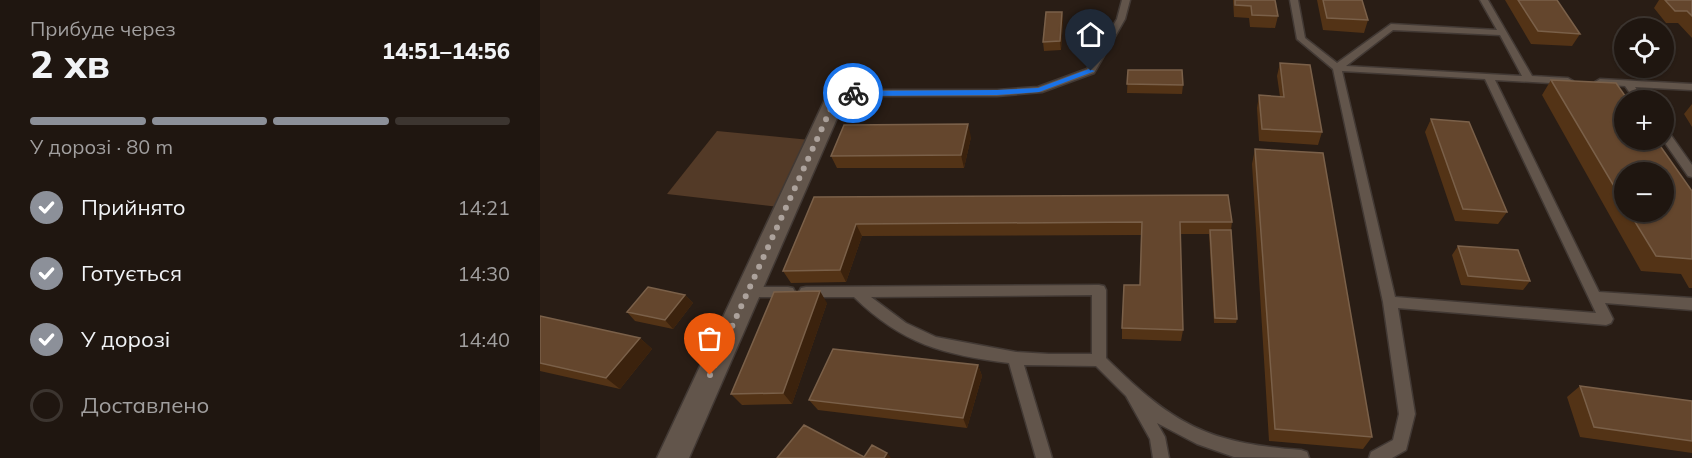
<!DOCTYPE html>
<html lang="uk">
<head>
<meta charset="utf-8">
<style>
  body { margin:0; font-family:Mulish,sans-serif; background:#271f19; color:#f1f3f6; height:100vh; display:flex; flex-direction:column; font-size:22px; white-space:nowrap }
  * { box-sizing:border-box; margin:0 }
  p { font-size:20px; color:#a19f9f }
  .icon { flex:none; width:33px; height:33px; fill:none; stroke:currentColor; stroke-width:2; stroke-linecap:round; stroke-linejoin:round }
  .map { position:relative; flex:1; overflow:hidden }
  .panel { display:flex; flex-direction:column; background:#1f1610; width:540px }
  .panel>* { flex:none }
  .controls { position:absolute; left:1074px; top:18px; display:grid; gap:12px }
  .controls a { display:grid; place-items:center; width:60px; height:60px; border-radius:50%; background:#1f1610; box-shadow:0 2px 4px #0004,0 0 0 2px #3c3530; font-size:30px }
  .pin { position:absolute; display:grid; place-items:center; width:51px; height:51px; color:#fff; margin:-62px -26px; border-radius:50% 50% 50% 0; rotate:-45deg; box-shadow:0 0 6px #0007 }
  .pin .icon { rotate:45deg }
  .courier { position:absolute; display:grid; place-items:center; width:60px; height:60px; margin:-30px; border:4px solid #1a73e8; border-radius:50%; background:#fff; color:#222; box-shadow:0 2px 8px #0007 }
  .overview em { font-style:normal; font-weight:800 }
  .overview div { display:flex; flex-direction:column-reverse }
  .overview { display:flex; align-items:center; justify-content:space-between; height:102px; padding:0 30px }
  h1 { font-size:39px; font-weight:800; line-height:45px }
  .bar { display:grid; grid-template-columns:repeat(4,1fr); gap:9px 6px; align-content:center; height:72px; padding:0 30px }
  .bar i { height:8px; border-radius:4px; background:#3c3530 }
  .bar .active { background:#8c9099 }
  .bar p { grid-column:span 4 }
  ol { padding:0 30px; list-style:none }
  li { display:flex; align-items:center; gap:18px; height:66px }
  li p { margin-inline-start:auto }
  li .icon { padding:6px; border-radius:50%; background:#8c9099; color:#fff; stroke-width:4 }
  li:last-child { color:#a19f9f }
  li i { width:33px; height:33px; border:3px solid #3c3530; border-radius:50% }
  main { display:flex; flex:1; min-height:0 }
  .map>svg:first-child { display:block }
</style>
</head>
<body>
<main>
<section class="panel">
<div class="overview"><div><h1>2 хв</h1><p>Прибуде через</p></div><em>14:51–14:56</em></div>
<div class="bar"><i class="active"></i><i class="active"></i><i class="active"></i><i></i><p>У дорозі · 80 m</p></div>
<ol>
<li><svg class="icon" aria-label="check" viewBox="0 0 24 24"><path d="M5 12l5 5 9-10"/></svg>Прийнято<p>14:21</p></li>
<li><svg class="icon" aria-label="check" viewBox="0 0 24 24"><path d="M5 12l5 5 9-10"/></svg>Готується<p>14:30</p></li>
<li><svg class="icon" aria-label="check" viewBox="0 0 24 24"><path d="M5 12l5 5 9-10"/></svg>У дорозі<p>14:40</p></li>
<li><i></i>Доставлено</li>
</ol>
</section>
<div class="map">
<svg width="1152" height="458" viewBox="0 0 1152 458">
  <rect width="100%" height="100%" fill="#291d15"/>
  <path fill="#533a27" d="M177,131l93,9 -31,67 -112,-13z"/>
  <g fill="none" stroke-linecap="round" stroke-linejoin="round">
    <defs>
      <path id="service" d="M582,0h8l-5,19 -31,54 -52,19 -45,4h-159l-5,-3 5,-3h159l41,-3 49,-18 30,-50z
        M750,0h8l7,38 32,25 54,-39 106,6 -17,-30h8l44,76 36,2 5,3 -5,3 -73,-4 104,212 93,6v12l-87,-7 8,16 -2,4 -5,2 -208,-17 17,106 -9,36 -14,8h-23l2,-6 22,-12 6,-26 -16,-112 -50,-233 -36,-30zM853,30l107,5 22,41 -176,-10zM802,71l143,8 111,234 -201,-16z
        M1060,79l92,5v6l-57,-3 10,13h-10l-10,-14 -28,-2 -2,-2z
        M1124,130l4,1 24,34v12l-4,-1 -25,-36z
        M559,285l5,1 2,4v68c67,66 100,85 195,92l6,2 2,6 -75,-1 -37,-13 -40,-21 8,14 4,21h-16l-3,-19 -24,-43 -30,-30 -72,-1 28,93h-16l-27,-95c-65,-8 -107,-19 -155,-66h-48l-5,-1 -2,-4 2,-4 5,-1zM552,295v59h-43l-33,-2 -80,-15 -30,-14 -35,-26z
        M208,287h40l5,1 2,4 -2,4 -5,1h-40l-5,-1 -2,-4 2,-4z"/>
      <path id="minor" d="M298,87l7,2 3,4 -159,365h-32l171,-365 3,-4z"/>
    </defs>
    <use href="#service" stroke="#423934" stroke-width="3"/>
    <use href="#minor" stroke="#423934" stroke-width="3"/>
    <use href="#service" fill="#62554b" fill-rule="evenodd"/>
    <use href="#minor" fill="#62554b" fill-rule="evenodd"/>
  </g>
  <path fill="#533316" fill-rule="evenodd" d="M693,0h42l3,16 -3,12 -25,-1 -1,-9 -15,-1z
    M777,0h45l6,20 -4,13 -41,-3z
    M965,0h52l23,34 -8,12 -41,-2z
    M1119,0h33v38l-14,-15h-12l-12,-15z
    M522,12l1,9 -2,29 -17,1 -1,-9z
    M740,63l42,69 -4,13 -59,-4 -2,-33 2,-13 21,2 -3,-21z
    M588,70l55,15 -1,9 -55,-1z
    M1011,80l141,111v97h-3l-8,-14 -40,-3 -99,-176zM1084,172l40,40h-40z
    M1152,104v23l-8,-13z
    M891,119l76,93 -9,12 -43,-3 -30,-89z
    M431,137l-7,31h-127l-6,-12z
    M715,149l117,288 -9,12 -94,-8 -17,-277z
    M274,197l418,25 -1,8 6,89 -1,4h-22l-5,-89h-29l3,96 -2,11 -59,-2v-11l18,-43 1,-50 -279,1 -16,46 -55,1 -8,-12z
    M918,246l72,35 -7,9 -62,-5 -9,-30z
    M145,295l8,8 -20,26 -38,-8 -8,-9z
    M287,303l-35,101 -50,1 -11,-11z
    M0,316l100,22 12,11 -32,40 -80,-18z
    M438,365l4,11 -15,52 -149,-18 -9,-10z
    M1040,386l112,15v52l-112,-16 -13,-40z"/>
  <path fill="#3b220d" d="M522,12l1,9 -2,29 -1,-9z
    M428,124l3,13 -7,31 -3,-13z
    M316,224l6,12 -16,46 -6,-12z
    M280,291l7,12 -35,101 -9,-11z
    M145,295l8,8 -20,26 -8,-9z
    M100,338l12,11 -32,40 -14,-11z
    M438,365l4,11 -15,52 -4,-10z
    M347,453l4,5h-7z"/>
  <path fill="#64462d" stroke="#7a6049" stroke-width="1.5" d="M695,0h40l3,16 -26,-1 -1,-9 -16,-1z
    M783,0h39l6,20 -41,-2z
    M978,0h39l23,34 -42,-3z
    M1125,0h27v16l-5,-5h-12z
    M506,12h16l-2,29 -17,1z
    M740,63l30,2 12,67 -60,-3 -3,-34 25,2z
    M588,70h54l1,15 -56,-1z
    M1011,80l65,3 12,17h-4v40h32l36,51v68l-36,-3 -27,-44h35v-40h-40v31z
    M891,119l38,3 38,90 -44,-3z
    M428,124l-7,31 -130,1 13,-31z
    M715,149l68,4 49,284 -97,-8z
    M688,195l4,27h-52l3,108 -61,-2 2,-43h16l2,-63 -286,2 -16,46 -57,1 31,-74z
    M670,230h21l6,89 -22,-1z
    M918,246l60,4 12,31 -62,-5z
    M108,287l37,8 -20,25 -38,-8z
    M280,291l-37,102 -52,1 43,-102z
    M0,316l100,22 -34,40 -66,-15z
    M293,349l145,16 -15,53 -154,-18z
    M1040,386l112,15v40l-98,-14z
    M264,425l60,32 8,-12 15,8 -3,5h-107z"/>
  <path fill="#1a73e8" d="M549,69l6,2 -56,21 -42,3 -144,1 -4,-3 4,-2 144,-1 41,-2z"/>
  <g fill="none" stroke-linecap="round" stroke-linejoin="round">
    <path stroke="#aca29c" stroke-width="6" stroke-dasharray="0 10.8" d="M170,375l128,-282h15"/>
  </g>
</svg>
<div class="controls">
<a><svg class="icon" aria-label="locate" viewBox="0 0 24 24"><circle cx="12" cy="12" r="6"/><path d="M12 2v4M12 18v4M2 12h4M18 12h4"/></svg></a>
<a>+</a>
<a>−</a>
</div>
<div class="pin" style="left:170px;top:375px;background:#ea580c"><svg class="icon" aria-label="bag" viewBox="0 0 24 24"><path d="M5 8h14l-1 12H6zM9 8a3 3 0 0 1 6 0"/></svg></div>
<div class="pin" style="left:551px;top:71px;background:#1f2937"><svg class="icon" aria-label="home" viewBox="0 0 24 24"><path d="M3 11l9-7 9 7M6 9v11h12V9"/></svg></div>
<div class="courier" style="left:313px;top:93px"><svg class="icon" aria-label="bike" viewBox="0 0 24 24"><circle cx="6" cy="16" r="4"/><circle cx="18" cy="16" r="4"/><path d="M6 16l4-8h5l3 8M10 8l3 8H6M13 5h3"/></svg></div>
</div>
</main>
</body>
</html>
